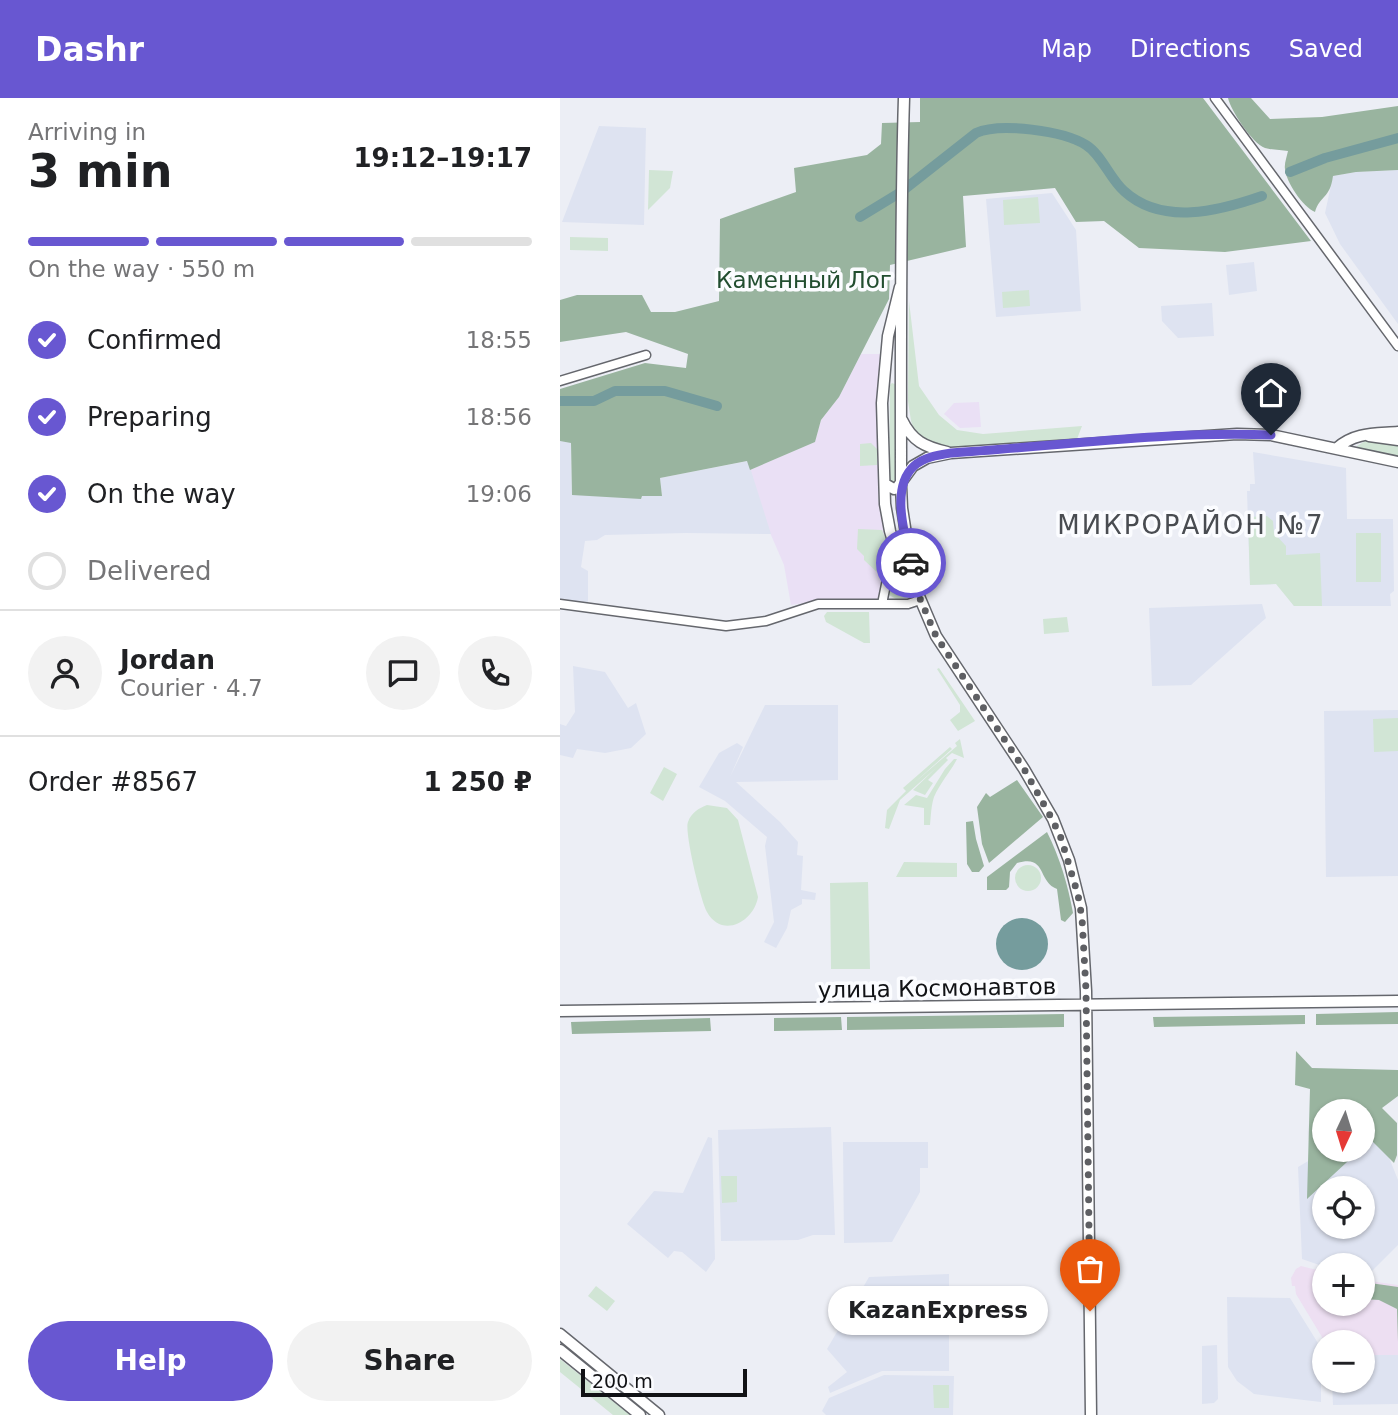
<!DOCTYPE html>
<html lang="en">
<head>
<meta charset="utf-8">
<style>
  body { margin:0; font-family:"DejaVu Sans",sans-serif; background:#f2f2f2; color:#202124; height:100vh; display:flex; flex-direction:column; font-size:26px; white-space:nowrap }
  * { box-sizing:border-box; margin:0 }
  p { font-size:23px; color:#757577 }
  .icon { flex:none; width:38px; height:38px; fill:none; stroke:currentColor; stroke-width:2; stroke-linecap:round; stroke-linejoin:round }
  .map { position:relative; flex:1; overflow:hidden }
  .details { display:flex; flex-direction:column; background:#fff; width:560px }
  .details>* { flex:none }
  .needle { width:46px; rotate:184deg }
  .fabs { position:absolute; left:752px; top:1001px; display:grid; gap:14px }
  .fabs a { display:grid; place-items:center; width:63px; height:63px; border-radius:50%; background:#fff; box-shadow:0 2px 5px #0004; font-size:35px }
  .scale { position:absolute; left:21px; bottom:18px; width:166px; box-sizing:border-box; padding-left:7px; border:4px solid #111215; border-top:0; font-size:19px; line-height:24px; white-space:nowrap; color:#111215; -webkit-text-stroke:5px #fbfcff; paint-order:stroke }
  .pin { position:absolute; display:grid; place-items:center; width:60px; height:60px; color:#fff; margin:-72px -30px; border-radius:50% 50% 50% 0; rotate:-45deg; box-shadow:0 0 7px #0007 }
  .pin .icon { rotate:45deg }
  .courier { position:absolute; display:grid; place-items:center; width:70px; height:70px; margin:-35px; border:5px solid #6857d1; border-radius:50%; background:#fff; color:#222; box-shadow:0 2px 9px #0007 }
  .bubble { position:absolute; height:49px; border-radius:24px; background:#fff; box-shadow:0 2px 5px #0004; font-size:23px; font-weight:600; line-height:49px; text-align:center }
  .headline em { font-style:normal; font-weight:600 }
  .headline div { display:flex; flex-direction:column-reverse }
  .headline { display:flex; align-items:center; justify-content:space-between; height:119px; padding:0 28px }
  h1 { font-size:46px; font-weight:600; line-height:52px }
  .bar { display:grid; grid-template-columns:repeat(4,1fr); gap:10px 7px; align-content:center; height:84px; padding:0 28px }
  .bar i { height:9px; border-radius:5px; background:#e0e0e0 }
  .bar .on { background:#6857d1 }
  .bar p { grid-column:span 4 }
  .line { display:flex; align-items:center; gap:18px; padding:0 28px; border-top:2px solid #e0e0e0 }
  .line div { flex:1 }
  .round { display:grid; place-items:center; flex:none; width:74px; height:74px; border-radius:37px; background:#f2f2f2 }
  ol { padding:0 28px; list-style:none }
  li { display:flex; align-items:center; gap:21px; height:77px }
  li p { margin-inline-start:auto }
  li .icon { padding:7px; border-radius:50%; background:#6857d1; color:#fff; stroke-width:4 }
  li:last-child { color:#757577 }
  li i { width:38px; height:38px; border:4px solid #e0e0e0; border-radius:50% }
  .button { display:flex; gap:14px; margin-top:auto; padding:14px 28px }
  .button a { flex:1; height:80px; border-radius:42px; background:#6857d1; color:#fff; font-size:28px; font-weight:600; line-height:80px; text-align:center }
  .button a+a { background:#f2f2f2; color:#202124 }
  header { display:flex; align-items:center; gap:42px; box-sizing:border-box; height:98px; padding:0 35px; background:#6857d1; color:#fff }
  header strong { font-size:33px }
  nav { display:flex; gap:38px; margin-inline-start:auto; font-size:24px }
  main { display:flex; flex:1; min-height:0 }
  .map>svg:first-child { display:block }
</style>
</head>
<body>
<header>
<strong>Dashr</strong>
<nav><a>Map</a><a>Directions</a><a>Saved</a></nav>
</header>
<main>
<section class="details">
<div class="headline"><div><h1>3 min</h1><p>Arriving in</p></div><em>19:12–19:17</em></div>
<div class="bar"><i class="on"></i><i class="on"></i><i class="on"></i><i></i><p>On the way · 550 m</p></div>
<ol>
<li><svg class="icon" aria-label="check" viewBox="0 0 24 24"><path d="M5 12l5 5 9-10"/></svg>Confirmed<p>18:55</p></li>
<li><svg class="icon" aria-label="check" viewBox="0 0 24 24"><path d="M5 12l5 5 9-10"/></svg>Preparing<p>18:56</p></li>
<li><svg class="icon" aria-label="check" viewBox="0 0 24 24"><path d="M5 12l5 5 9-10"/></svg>On the way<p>19:06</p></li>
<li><i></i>Delivered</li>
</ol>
<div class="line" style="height:126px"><a class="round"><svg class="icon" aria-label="person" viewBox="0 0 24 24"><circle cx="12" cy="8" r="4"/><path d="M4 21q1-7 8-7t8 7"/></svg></a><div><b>Jordan</b><p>Courier · 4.7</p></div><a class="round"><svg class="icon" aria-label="chat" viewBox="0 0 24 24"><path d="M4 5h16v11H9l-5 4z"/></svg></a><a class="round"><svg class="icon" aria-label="phone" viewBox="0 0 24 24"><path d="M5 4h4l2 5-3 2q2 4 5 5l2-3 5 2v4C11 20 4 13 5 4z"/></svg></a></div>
<div class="line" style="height:91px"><div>Order #8567</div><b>1 250 ₽</b></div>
<div class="button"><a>Help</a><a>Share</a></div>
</section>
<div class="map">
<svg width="838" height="1317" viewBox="0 0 838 1317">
  <rect width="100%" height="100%" fill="#eceef5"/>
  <path fill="#eae0f5" d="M301,256h20l-2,48 2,73 -3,24 13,47 -11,56 -63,-1 -26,4 -7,-40 -16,-37 -18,-58 65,-28 6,-22 18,-23z
    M419,304l2,25 -21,1 -16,-14 10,-11z"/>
  <path fill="#dee3f1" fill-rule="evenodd" d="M39,28l47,2 -2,97 -82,-3z
    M838,72v154l-58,-80 -15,-31 8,-37 23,-4z
    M492,95l24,37 5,81 -85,6 -10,-118z
    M694,164l3,29 -28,4 -3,-30z
    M652,205l2,33 -36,2 -16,-17 -1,-15z
    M0,343l11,1 1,52 90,2 -2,-18 88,-17 23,73 -85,-1 -81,2 -8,5 -12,1 -4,26 7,4v34l-28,-3z
    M693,354l93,16 1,51h46l1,72 -4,3 1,12h-97l-17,-22 -27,1 -3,-94h3v-7h5z
    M702,506l4,14 -75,67 -39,1 -3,-78z
    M13,568l32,6 23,36 8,-5 10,31 -15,14 -26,5 -28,-4 -4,9 -13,-3v-31l6,2 9,-14z
    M205,607h73v75l-102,2 44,40 18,20 -1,13 6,1 -2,34 15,3 -1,7 -13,-1v5l-11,6 -4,18 -11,20 -12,-6 10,-20 -9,-76 2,-9 -42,-36 -26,-14 20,-34 18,-10 6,4 -13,30z
    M838,612v166l-72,1 -2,-166z
    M271,1029l4,108h-22l-15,5 -77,1 -3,-111z
    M818,1032l20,50v65l-31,31h-4v-11h-38v2l-23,-8 -4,-92 29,-17h36v-17zM765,1090h38v39h-38z
    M148,1039l4,1 3,121 -9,13 -24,-20 -8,-1 -6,7 -41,-34 27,-33 29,2z
    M283,1044h85v26h-8v24l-28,50 -48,1z
    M389,1176v97h-67l-52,22 -2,-6 19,-15 -20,-23 42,-72z
    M667,1199l63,1 31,50v54l-67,-8 -17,-13 -9,-14z
    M657,1247l1,54 -4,4 -12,1v-58z
    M803,1257h35v49l-65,1 -1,-24h31z
    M324,1277l70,1 -1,39h-127l-4,-4 7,-13z"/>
  <path fill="#eddff2" d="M741,1168l24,6v32h38v-24l35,5v70h-35v-13h-38l-29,-48 -1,-8h-3l-1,-8 5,-9z"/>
  <path fill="#d1e5d5" d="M89,72l24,1 -3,17 -22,22z
    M478,99l2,26 -36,2 -1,-25z
    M10,139l38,1v13l-38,-1z
    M469,192l1,16 -27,2 -1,-16z
    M349,203l10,85 20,29 18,15 26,4 99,-8 -5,13 -104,8h-28l-12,-1 -17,-11 -5,-14 -3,-20z
    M332,285l5,2 -1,98 -3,1 -4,-4 1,-95z
    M807,342l31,4v14l-40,-8 -1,-4z
    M311,345l6,6v16l-17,1v-22z
    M707,418l6,5 1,12 12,13v9l34,-2 2,53h-28l-18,-22 -26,1 -2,-68z
    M298,431l24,1 8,18 -8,29 -18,-17v-4l-7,-7z
    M796,435h25v49h-25z
    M332,475l9,6 7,19 -12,1 -7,-4z
    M267,514h42l1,31h-6l-38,-21 -2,-6z
    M507,519l2,15 -25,2 -1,-15z
    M379,570l36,53 -17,10 -8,-11 10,-8v-7l-23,-36z
    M838,620v33l-24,1 -1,-33z
    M400,641l4,19 -12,-5 -6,5 2,2 -20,20 5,3 -8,12 -12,-5 23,-22 -36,32 -11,29 -4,-1 2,-18 19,-19 -3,-3 47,-41 2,2 -38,34 43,-37 -2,-3z
    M394,661h3c-6,12 -17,24 -23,38 -3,9 -3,19 -4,28h-6v-17l-20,-3 12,-10 11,3 18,-29z
    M104,669l13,7 -14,27 -13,-8z
    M147,707l20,3 11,12 20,77c-4,25 -36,42 -51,15 -6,-10 -23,-81 -19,-90 3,-9 11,-14 19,-17z
    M344,764l53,1v14h-61z
    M455 780a13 13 0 1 1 26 0a13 13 0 1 1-26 0Z
    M308,784l2,87h-39l-1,-86z
    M161,1078h16v26l-15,1z
    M36,1188l19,15 -8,10 -19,-15z
    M0,1261l70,56h-17l-53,-43z
    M373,1287h16v23h-15z"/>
  <path fill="#99b49f" d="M360,0h283l108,143 -86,11 -86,-4 -35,-27 -28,1 -21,-34 -92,8 3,51 -76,18 -1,34 -50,98 -18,23 -6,22 -65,28 -3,-9 -87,17 2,18h-20l-1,3 -69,-4 -1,-52 -11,-2v-52l85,-26 41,5 2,-14 -62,-22 -66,10v-42l17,-5h65l9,17h24l44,-11 1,-82 76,-27 -2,-24 73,-13 14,-11 1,-21 38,-1z
    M668,0h23l19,21 52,-2 76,-11v64l-42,2 -23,4c-3,23 -13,19 -18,36 -12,-5 -29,-30 -30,-43 -1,-5 2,-13 3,-18 -7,-1 -16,-1 -23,-3 -13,-5 -34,-37 -37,-50z
    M457,682l26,37 -54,46 -7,-19 -5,-37 9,-14 4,4z
    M413,723l3,18 8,27 -5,6h-7l-5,-8 -1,-42z
    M487,734c13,26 21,53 26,81l-8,9 -4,-2 -4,-31c-20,-8 -10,-35 -40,-26l-7,9 -1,15 -3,3h-19v-13z
    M838,914v12l-82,1v-11z
    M504,916v13l-217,3v-13z
    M745,917v9l-151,3 -1,-10z
    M281,919l1,13 -68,1v-13z
    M150,920l1,13 -139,3 -1,-12z
    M736,953l16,17 86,2v26l-16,12 15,15v32l-3,8 -22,-22 -9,6v-36h-38v39h35l-53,49 3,-110 -15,-4z
    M803,1184l35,5v55l-1,-33 -18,-9 -16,-1z"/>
  <path fill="#759c9d" d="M436 846a26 26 0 1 1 52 0a26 26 0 1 1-52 0Z"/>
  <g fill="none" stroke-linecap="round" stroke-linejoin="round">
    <path stroke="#759c9d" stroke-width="10" d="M730,74l35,-14 73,-20
      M300,119l41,-25 75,-59c24,-11 88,-2 110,12 16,10 24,34 38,46 38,35 95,20 138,5
      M0,303h34l21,-10h50l52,15"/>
    <defs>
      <path id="minor" d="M655,0l183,248
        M0,283l86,-26
        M809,339l29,4
        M0,506l166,22 40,-5 52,-17h90l12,-4
        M322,506l12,-59"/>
      <path id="major" d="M344,0c-4,129 -3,258 -3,388l1,22 11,71
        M340,189l-12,49 -6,67 3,101 5,27 8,27 15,24 23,54 88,133 29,50 16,41 12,48 5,83 5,424
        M342,322c10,21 23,27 45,32
        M777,350c18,-16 38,-14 61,-16
        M325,386l9,5 3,-1 16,-22 14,-8 24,-5 286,-19 34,1 127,27
        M0,913l838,-10
        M0,1236l99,81
        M0,1252l80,65"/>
    </defs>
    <use href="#minor" stroke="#65676d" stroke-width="11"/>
    <use href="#major" stroke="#65676d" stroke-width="13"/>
    <use href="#minor" stroke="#fff" stroke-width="8"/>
    <use href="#major" stroke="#fff" stroke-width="10"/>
  </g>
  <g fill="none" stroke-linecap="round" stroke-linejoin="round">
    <path stroke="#5e5f63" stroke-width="7" stroke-dasharray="0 12.6" d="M351,465l2,19 23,54 88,133 28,50 9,19 17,57 4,23 4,72 4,321"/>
    <path stroke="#6857d1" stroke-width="9" d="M351,465c-6,-28 -21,-75 3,-97 10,-9 24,-11 37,-13 106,-7 214,-22 320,-18"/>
  </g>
  <g text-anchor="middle" stroke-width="7" stroke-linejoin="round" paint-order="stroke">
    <g font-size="23" fill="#224e30" stroke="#fbfcff">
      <text x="244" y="190">Каменный Лог</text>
    </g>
    <g font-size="23" fill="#111215" stroke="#fbfcff">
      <text transform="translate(377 890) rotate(-1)" y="8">улица Космонавтов</text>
    </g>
    <g font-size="26" letter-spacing="2" fill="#494c51" stroke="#fbfcff">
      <text x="631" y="436">МИКРОРАЙОН №7</text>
    </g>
  </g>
</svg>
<div class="fabs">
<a><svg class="needle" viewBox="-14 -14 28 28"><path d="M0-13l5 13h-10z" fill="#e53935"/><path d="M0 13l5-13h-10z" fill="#757577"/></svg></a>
<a><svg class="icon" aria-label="locate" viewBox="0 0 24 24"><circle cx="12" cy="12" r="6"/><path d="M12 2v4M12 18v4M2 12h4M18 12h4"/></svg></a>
<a>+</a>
<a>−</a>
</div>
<div class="scale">200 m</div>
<div class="pin" style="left:530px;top:1213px;background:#ea580c"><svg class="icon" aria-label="bag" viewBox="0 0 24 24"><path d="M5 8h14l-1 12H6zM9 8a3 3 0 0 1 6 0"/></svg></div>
<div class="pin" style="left:711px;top:337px;background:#1f2937"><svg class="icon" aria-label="home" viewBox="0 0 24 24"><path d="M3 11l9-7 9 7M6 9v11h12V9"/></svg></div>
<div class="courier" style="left:351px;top:465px"><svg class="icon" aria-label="car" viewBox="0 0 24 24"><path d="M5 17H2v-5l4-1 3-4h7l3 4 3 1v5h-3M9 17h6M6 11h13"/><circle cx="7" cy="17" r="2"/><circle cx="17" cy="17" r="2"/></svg></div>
<div class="bubble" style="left:268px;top:1188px;width:220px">KazanExpress</div>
</div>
</main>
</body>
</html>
